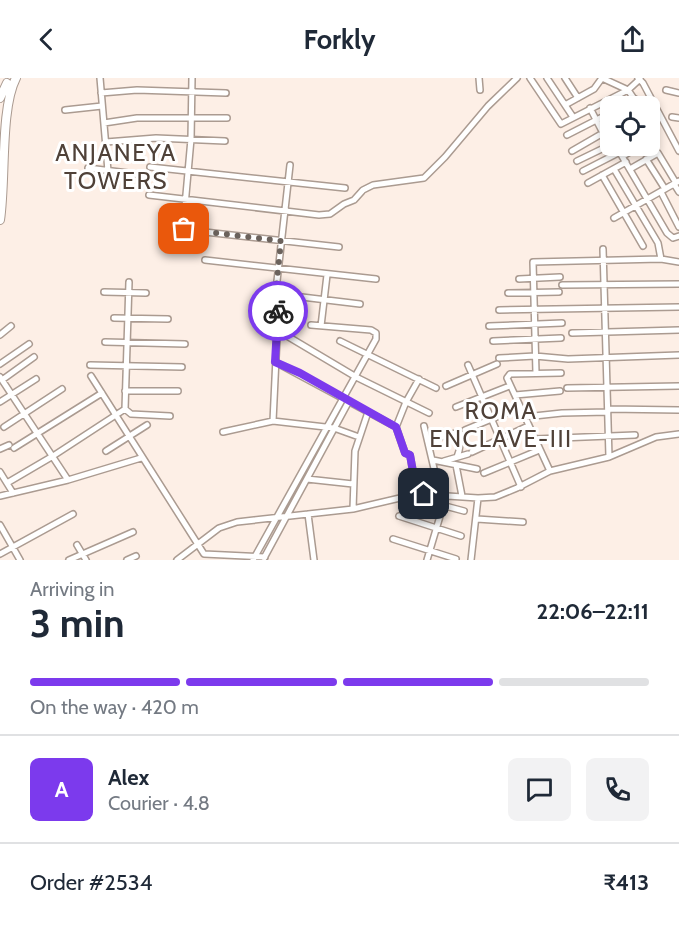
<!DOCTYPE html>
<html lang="en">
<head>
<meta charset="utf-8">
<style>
  body { margin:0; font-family:Cabin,sans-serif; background:#f2f2f3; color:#1f2937; height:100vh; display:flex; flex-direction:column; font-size:22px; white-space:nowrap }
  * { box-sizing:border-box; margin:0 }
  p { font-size:20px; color:#747a83 }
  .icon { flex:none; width:33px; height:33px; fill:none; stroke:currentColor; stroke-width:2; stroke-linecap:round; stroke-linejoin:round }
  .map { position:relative; height:482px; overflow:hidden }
  .drawer { display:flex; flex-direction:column; background:#fff; flex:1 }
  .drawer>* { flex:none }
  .fabs { position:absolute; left:600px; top:18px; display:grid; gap:12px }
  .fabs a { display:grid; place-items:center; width:60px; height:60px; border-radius:9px; background:#fff; box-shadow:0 3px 9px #0003; font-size:30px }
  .pin { position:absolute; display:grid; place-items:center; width:51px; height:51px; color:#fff; margin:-26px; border-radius:12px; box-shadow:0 3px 9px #0006 }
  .courier { position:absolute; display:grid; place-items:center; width:60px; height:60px; margin:-30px; border:4px solid #7c3aed; border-radius:50%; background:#fff; color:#222; box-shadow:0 2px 8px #0007 }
  .summary em { font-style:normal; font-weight:800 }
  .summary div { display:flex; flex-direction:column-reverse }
  .summary { display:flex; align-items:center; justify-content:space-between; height:102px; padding:0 30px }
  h1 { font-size:39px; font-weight:800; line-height:45px }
  .bar { display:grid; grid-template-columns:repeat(4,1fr); gap:9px 6px; align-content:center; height:72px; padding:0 30px }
  .bar i { height:8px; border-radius:4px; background:#e0e1e3 }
  .bar .selected { background:#7c3aed }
  .bar p { grid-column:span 4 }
  .line { display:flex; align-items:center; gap:15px; padding:0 30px; border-top:2px solid #e0e1e3 }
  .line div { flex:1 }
  .round { display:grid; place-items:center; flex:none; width:63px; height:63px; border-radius:9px; background:#f2f2f3 }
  header { display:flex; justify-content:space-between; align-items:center; height:78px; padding:0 30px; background:#fff; font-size:27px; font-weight:800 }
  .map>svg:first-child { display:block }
</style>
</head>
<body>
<header><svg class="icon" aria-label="back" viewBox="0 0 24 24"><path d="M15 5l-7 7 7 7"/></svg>Forkly<svg class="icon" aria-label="share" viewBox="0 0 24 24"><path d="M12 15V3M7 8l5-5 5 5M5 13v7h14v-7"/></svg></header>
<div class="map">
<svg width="679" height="482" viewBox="0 0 679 482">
  <rect width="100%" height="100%" fill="#fdefe6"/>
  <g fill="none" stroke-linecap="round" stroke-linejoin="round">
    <defs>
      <path id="minor" d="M100,0l8,93
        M192,0l-1,61 -8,89 4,2 152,17
        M479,0l1,12
        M530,0l31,46 67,-34 12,-11
        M547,0l26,39
        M565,0l13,20
        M602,0l26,12 11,16
        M638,0l5,5 36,68
        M666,12l13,3
        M101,15l36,-3 89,3
        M565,27l29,-16 8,-11
        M621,28l14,-7
        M590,30l13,25
        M65,32l37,-4
        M672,39l7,1
        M104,45l33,-5h90
        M650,47l4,9 -4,5
        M567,57l43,-22
        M106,64l50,-4 69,3
        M616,68l51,87 6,5 6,-2
        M572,73l38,-22
        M623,78l17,-10
        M646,81l19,30
        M577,83l33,-16
        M290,87l-14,125 1,4 83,10
        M150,89l195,21
        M88,90l56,7
        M614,91l44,74 3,16
        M630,91l28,-16 18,30
        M583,93l37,-19
        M602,97l41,71
        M588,105l38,-21
        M674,106l5,8
        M661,114l18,35
        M149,117l170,20 11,-1 14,-10 10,-4 9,-10 10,-5 51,-7 21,-21 43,-51 29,-28
        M614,140l65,-37
        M603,171l6,208
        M205,182l171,19
        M519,201l41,-2
        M562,207l117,-1
        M104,214l42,1
        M508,215l51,-1
        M499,232l180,-3
        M114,240l54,1
        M321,248l6,-51
        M489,248l73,-3
        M277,252l79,47 73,36
        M572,255l107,-3
        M0,257l11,-9
        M340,263l96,47
        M493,263l68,-3
        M105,264l80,2
        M499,280l36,-2 33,3 111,-4
        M275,284l121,65 9,26 5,2 7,39
        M0,286l29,-20
        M90,287l92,2
        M468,287l53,122
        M536,295l-3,-111 128,-3 18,3
        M91,298l113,178 61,3
        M0,299l68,103
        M2,302l32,-23
        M446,308l51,-22
        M567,310l112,-2
        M125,313h53
        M515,317l45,-4
        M0,324l36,-23
        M456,329l51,-20
        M125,331l6,5 39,2
        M608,331l71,1
        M525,339l37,-4 46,-1
        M273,343l6,-126
        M424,348l16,68
        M4,349l58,-38
        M396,349l10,-25 13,-23
        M465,352l53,-22
        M223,354l50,-11 61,7 25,9
        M535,361l100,-4
        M428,362l28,-7c6,6 4,17 1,24
        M14,370l88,-55
        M0,371l9,-4
        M106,373l41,-26
        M472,374l54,-25
        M433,382l44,9
        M444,383l24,-7
        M456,387l6,31
        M550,393l-43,-93 3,-4 51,-1
        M0,394l13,21
        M484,395l53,-22
        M307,401l46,5
        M7,405l46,-27 72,-47 4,-127
        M0,418l68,-16 73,-22
        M408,418l56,15
        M353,431l2,-58 13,-39
        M308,436l6,46
        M399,438l62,20
        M477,441l46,3
        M0,447l20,35
        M393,461l63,20
        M77,467l9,15
        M0,476l73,-40
        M264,480l85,-157
        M69,482l64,-28
        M127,482l9,-4
        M177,482l42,-32 18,-6 116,-13 64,-15 61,4 17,-1 22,-9 33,-17 59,-14 47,-20 23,-3
        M253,482l123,-221v-6l-5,-3 -60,-5
        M427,482l19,-64
        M471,482l7,-62"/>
      <path id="secondary" d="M0,20l7,-15
        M0,142c6,-40 0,-111 16,-142"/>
    </defs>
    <use href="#minor" stroke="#ab9b91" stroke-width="8"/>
    <use href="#secondary" stroke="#ab9b91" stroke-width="10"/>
    <use href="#minor" stroke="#fff" stroke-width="5"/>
    <use href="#secondary" stroke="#fff" stroke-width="8"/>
  </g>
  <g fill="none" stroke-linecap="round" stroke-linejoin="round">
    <path stroke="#6b625c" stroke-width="6" stroke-dasharray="0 10.8" d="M184,151l97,12 -5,49 1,4 2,1 -1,16"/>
    <path stroke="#7c3aed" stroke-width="8" d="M278,233l-3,51 25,11 96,54 9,26 5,2 7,39h7"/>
  </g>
  <g text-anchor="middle" stroke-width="6" stroke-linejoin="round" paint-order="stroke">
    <g font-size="24" letter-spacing="1.5" fill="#4f4138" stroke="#fff">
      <text x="116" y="83">ANJANEYA<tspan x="116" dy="28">TOWERS</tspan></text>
      <text x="501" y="341">ROMA<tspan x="501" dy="28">ENCLAVE-III</tspan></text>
    </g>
  </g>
</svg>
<div class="fabs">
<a><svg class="icon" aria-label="locate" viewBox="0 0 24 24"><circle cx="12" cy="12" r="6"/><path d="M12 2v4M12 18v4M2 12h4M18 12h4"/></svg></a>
</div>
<div class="pin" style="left:184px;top:151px;background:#ea580c"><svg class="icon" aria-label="bag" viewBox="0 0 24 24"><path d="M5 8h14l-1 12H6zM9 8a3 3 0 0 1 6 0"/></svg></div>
<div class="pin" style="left:424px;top:416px;background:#1f2937"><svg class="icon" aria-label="home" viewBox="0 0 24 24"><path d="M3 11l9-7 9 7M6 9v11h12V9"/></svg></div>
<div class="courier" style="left:278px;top:233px"><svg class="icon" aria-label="bike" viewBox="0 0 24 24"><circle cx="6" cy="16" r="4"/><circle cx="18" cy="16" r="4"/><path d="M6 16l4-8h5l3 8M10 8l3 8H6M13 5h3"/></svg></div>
</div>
<section class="drawer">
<div class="summary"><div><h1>3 min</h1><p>Arriving in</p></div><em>22:06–22:11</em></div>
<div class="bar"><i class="selected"></i><i class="selected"></i><i class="selected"></i><i></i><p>On the way · 420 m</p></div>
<div class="line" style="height:108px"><b class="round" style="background:#7c3aed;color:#fff">A</b><div><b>Alex</b><p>Courier · 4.8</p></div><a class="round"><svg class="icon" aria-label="chat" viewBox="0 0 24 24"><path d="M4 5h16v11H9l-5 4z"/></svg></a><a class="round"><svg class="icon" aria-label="phone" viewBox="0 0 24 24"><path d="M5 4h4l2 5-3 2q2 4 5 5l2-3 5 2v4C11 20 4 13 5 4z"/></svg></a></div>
<div class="line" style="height:78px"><div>Order #2534</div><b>₹413</b></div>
</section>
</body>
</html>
